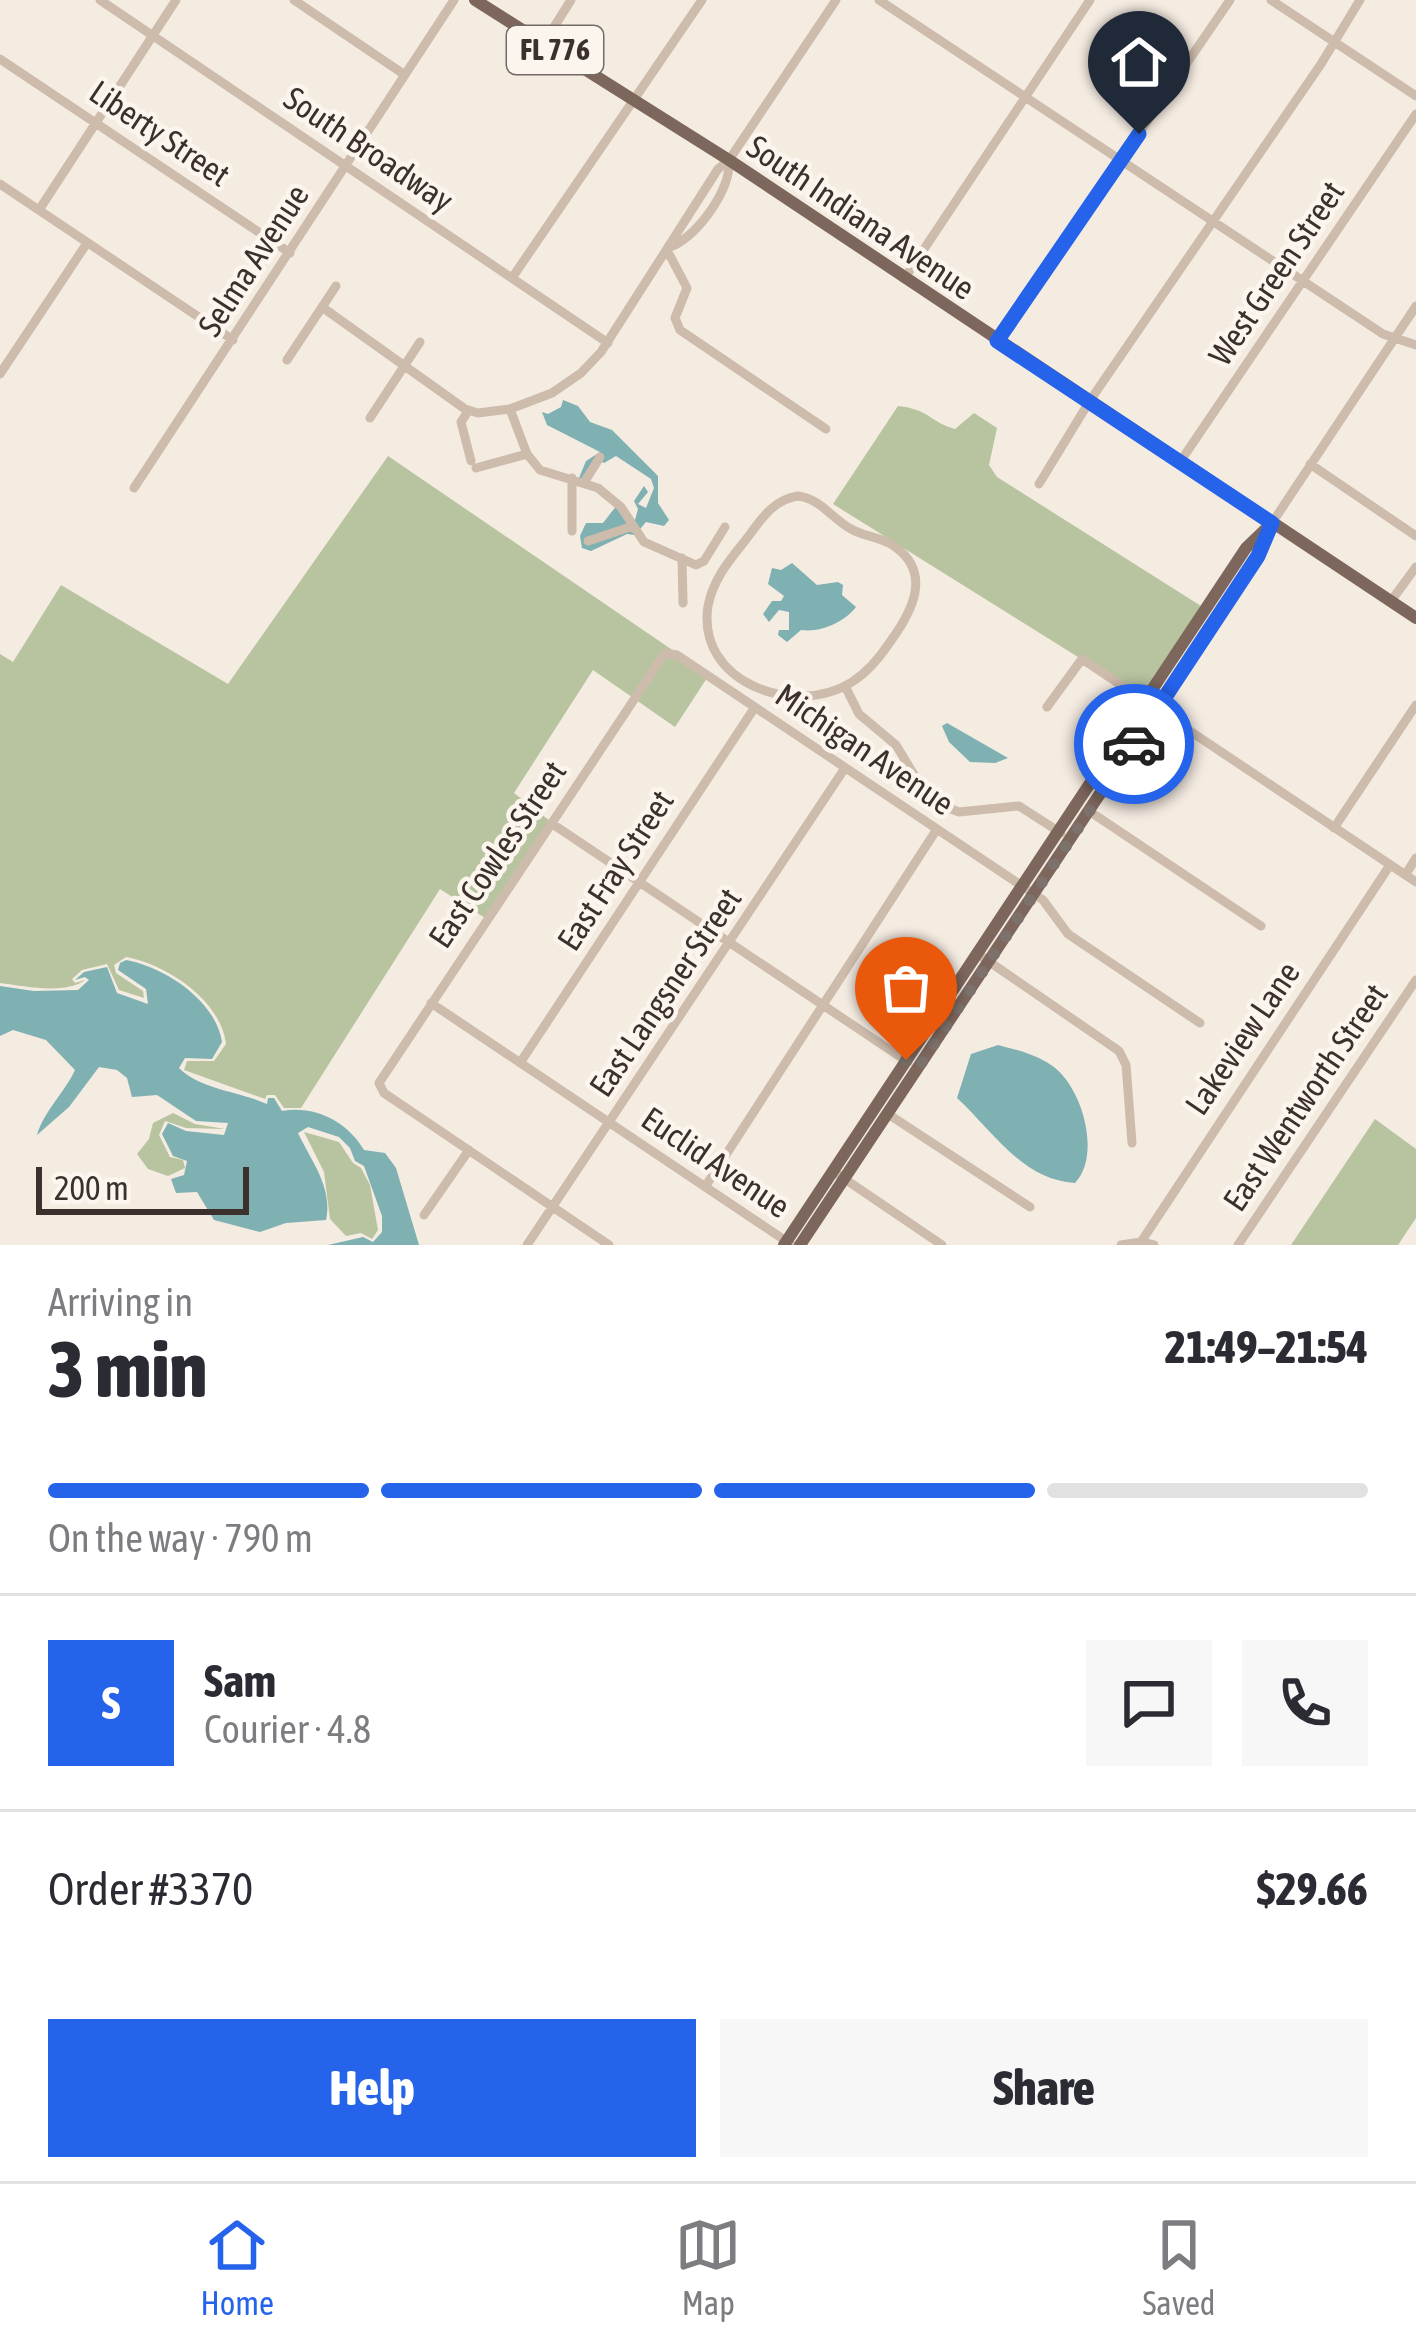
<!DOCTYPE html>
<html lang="en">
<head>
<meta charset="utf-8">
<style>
  body { margin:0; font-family:"Asap Condensed",sans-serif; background:#f7f7f7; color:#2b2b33; height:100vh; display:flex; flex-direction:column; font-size:45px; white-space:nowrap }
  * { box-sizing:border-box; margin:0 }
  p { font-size:39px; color:#7c7c81 }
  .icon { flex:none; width:66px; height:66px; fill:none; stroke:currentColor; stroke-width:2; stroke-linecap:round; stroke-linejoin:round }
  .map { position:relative; height:1245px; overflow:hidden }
  .panel { display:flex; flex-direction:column; background:#fff; flex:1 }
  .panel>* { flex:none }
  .scale { position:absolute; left:36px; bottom:30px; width:213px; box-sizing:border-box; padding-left:12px; border:6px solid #3b302b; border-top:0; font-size:33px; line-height:42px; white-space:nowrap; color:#3b302b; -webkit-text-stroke:9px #fbf5ee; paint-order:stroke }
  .pin { position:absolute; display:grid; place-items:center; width:102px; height:102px; color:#fff; margin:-123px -51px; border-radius:50% 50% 50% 0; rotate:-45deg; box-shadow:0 0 12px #0007 }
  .pin .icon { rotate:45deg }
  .courier { position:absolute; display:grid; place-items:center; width:120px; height:120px; margin:-60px; border:9px solid #2563eb; border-radius:50%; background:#fff; color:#222; box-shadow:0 3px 15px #0007 }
  .head em { font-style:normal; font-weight:800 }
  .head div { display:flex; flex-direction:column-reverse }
  .head { display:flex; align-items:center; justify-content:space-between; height:204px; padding:0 48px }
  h1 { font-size:78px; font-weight:800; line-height:90px }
  .bar { display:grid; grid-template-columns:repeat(4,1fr); gap:18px 12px; align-content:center; height:144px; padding:0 48px }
  .bar i { height:15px; border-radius:9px; background:#e1e1e2 }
  .bar .on { background:#2563eb }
  .bar p { grid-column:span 4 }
  .line { display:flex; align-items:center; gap:30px; padding:0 48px; border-top:3px solid #e1e1e2 }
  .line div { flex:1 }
  .round { display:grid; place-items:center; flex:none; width:126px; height:126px; border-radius:0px; background:#f7f7f7 }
  .button { display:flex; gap:24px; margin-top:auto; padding:24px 48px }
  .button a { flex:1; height:138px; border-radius:0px; background:#2563eb; color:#fff; font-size:48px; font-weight:800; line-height:138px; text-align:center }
  .button a+a { background:#f7f7f7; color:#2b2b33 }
  .tab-bar { display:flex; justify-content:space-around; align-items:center; height:168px; border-top:3px solid #e1e1e2; background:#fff; font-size:33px; color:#7c7c81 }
  .tab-bar a { display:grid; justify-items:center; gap:6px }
  .tab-bar .on { color:#2563eb }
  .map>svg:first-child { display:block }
</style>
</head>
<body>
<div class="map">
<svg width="1416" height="1245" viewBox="0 0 1416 1245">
  <rect width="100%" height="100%" fill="#f4ebe1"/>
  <path fill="#b8c4a0" d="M898,406c31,3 32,16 57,23l19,-16 23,15 -8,37 8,12 204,129 -59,91 -309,-193z
    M388,456l321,219 -34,52 -82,-57 -79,123 36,28 -65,97 -45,-29 -139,219h-17l-9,-13h-8l-2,4 -81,-29 3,-9h27l12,-17c-5,-44 -60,-80 -100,-87l-12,8 2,8 27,18 1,7 -25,-8 -12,-26 -25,6 -10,9 3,4 10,-3c-20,15 -61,6 -85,3v-329l13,8 48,-77 167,99z
    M173,1113l22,11 30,5 -39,-1 -21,-7 -6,14 11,22 13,3 2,8 -17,8 -20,-7 -11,-15 12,-15 4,-16z
    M1375,1119l41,30v69l-18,27h-107z
    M304,1132l35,10 14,21 8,5 9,17 8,45 -6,9 -11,-6 -15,3 -16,-17 -6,-47z"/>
  <path fill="#7fb0b2" d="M563,400l15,6 12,16 22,8 46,46v27l11,17 -5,6 -18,-4 -11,13 -8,-1 -36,17 -9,-3 -2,-12 6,-13h17l14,-18 18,15 3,-11 -4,-8 10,-15 4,6 -10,12 8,4 8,-20 -3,-9 -35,-23 -12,7 -6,-3 -11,20 -8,-2 7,-17 14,-9 -53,-27 -5,-13 6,2 13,-7z
    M792,563l25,22 21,-3 5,3 -1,10 14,12c-11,15 -36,26 -55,23l-14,12 -9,-7 1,-5h10v-18l-10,-2 -10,12 -6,-8 9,-13h9l3,-5 -16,-12 4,-16 9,2z
    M947,723l61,35 -13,5 -25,-1 -21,-20 -7,-16z
    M126,960c39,7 90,41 96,82l-10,17 -27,-1 -6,10c22,22 60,23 88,36l1,-6h6l8,13c32,-6 65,10 82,39l21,3 11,15 23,77h-91l35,-8 10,5 9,-10v-16l-18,-50 -9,-5 -5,-13 -11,-11 -31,-10 -10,6c13,28 35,54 28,87l-40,3 -26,9 -46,-12 -17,-28 -21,1 -5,-14 13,-4 3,-14 -14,-5 -11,-22 6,-11 18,8 38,4 4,-12 -32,-2 -39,-26 -25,2 -5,-19 -10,-8 -18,-3 -30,40 -32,28c7,-24 28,-43 38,-65l-29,-30 -33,-10 -13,6v-50l34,5 44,-1 11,-10 -4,-3 -10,3 9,-8 23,-5 10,26 31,11 -2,-15 -28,-19 2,-7z
    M998,1045c19,5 37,9 53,20 31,20 51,90 24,118 -53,-3 -82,-52 -118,-85l14,-44z"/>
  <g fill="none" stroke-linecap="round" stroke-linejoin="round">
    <path stroke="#cdbbac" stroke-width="9" d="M100,0l508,343
      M294,0l111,75
      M879,0l504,334 33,11
      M1271,0l145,96
      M544,43l27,-43
      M0,59l290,194
      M0,184l233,156
      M39,210l137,-210
      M673,246c26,-13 58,-56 56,-86
      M668,252l19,36 -12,30 5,12 146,99
      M512,278l190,-278
      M904,279l186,-279
      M322,307l143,102 13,4 32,-4 42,-16 29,-20 20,-21 117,-183 11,-9 107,-160
      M997,341l233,-341
      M287,360l49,-74
      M0,374l87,-131
      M510,409l17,45 13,16 58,18 23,19 23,35 52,23 8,-4 21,-34
      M469,410l-8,12 10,39
      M370,418l50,-76
      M1180,462l236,-348
      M1310,464l106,72
      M476,468l51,-14
      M572,478v53
      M585,481l15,-24
      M1039,484l50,-82 232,-338 39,-64
      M134,488l320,-488
      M798,496c23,3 33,22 53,33 14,8 30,8 43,17 39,27 18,66 -4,96 -10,15 -22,30 -38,40 -57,36 -156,1 -144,-76 5,-26 20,-44 36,-64 15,-19 27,-42 54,-46z
      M1272,523l144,-217
      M588,541l45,-15
      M682,558l1,45
      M1391,601l25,-34
      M845,686l14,28 37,31 29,48 11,10 23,9 60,-6 42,27
      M1047,707l35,-48 334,223
      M1089,811l172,115
      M551,823l357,239
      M1334,828l82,-123
      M1406,874l10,-16
      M978,954l141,97 7,14 6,78
      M431,1003l361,242
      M520,1063l235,-356
      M888,1114l142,93
      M833,1171l109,74
      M705,1187l232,-358
      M424,1215l45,-65
      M1141,1242l249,-377
      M527,1245l318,-477
      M609,1245l-225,-152 -5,-10 286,-430 12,2 366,245 25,34 132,89
      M1121,1245l20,-3 13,3
      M1238,1245l178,-265"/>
    <path stroke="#7d675c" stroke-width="12" d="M475,0l254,160 687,458
      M784,1245l462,-697 26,-25
      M800,1245l458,-689 12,-27"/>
  </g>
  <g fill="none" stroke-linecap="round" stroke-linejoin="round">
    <path stroke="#7c716b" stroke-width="12" stroke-dasharray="0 21.6" d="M906,1060l12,8 216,-324"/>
    <path stroke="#2563eb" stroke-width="15" d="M1134,744l124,-188 14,-33 -275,-182 142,-207"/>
  </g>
  <g text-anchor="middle" stroke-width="9" stroke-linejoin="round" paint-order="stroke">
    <rect fill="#fbf5ee" stroke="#756b66" stroke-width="3" x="507" y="26" width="96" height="48" rx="9"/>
    <g font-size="30" font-weight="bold" fill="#3b302b">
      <text x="555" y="60">FL 776</text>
    </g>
    <g font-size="33" fill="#3b302b" stroke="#fbf5ee">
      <text transform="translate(160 133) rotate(34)" y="12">Liberty Street</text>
      <text transform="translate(369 149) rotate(34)" y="12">South Broadway</text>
      <text transform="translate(861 217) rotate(34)" y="12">South Indiana Avenue</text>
      <text transform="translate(253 260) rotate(-57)" y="12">Selma Avenue</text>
      <text transform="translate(1276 273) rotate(-56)" y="12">West Green Street</text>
      <text transform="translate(865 749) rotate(34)" y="12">Michigan Avenue</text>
      <text transform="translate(497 854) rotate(-56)" y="12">East Cowles Street</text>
      <text transform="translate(615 870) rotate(-57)" y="12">East Fray Street</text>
      <text transform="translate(665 992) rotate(-56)" y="12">East Langsner Street</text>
      <text transform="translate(1242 1038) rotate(-56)" y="12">Lakeview Lane</text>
      <text transform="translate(1305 1097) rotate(-56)" y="12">East Wentworth Street</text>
      <text transform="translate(716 1162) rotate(34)" y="12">Euclid Avenue</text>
    </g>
  </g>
</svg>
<div class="scale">200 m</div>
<div class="pin" style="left:906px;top:1060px;background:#ea580c"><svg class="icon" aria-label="bag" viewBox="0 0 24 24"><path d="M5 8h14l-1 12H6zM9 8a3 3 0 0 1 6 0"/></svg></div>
<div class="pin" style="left:1139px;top:134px;background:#1f2937"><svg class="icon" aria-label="home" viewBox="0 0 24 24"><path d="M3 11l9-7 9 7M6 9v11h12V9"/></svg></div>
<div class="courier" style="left:1134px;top:744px"><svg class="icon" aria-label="car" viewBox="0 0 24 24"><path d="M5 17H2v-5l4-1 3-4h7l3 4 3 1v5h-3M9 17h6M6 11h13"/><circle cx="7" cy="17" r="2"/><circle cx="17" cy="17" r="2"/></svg></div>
</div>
<section class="panel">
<div class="head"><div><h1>3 min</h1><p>Arriving in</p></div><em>21:49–21:54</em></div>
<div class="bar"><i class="on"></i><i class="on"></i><i class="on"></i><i></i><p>On the way · 790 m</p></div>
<div class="line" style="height:216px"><b class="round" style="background:#2563eb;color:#fff">S</b><div><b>Sam</b><p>Courier · 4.8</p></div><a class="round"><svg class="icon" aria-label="chat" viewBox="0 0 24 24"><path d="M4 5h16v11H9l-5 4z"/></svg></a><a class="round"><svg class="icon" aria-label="phone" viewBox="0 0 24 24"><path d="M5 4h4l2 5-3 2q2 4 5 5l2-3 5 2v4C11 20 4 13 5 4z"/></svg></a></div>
<div class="line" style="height:156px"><div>Order #3370</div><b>$29.66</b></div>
<div class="button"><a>Help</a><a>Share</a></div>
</section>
<nav class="tab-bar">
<a class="on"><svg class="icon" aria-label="home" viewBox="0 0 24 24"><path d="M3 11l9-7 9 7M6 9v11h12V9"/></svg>Home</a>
<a><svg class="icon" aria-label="map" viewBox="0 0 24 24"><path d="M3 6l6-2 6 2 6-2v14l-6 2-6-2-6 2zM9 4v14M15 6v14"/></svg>Map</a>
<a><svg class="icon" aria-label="saved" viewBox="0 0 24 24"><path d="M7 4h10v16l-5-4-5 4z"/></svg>Saved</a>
</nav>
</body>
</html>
